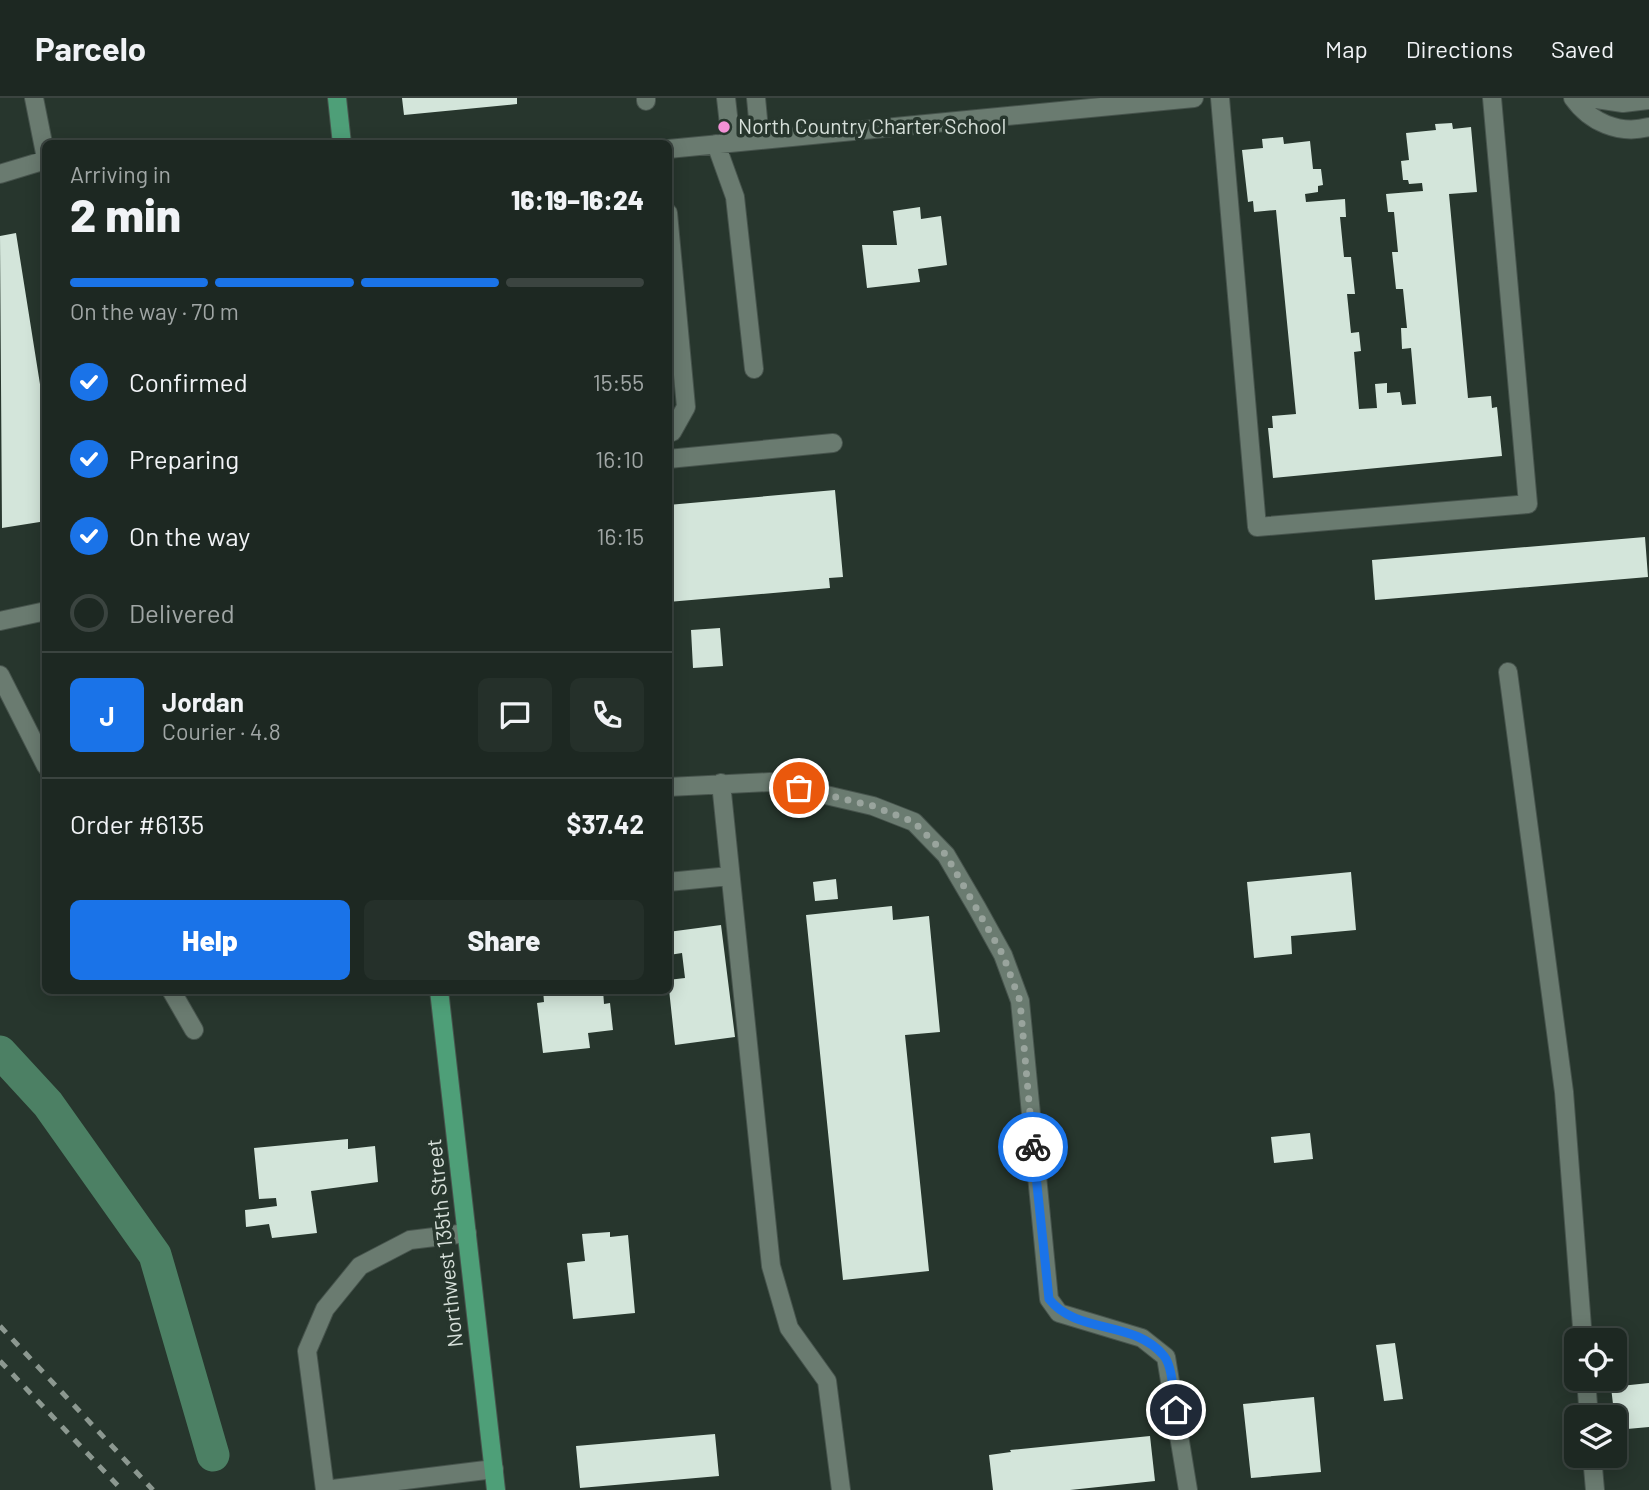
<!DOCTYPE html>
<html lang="en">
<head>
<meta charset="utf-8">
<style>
  body { margin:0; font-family:Barlow,sans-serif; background:#25302a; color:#f1f3f6; height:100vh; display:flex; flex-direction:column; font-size:26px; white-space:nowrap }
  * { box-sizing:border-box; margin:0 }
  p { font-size:23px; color:#a0a6a5 }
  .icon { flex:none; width:38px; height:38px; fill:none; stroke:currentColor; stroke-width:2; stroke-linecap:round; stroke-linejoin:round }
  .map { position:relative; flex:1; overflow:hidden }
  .sheet { position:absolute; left:42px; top:42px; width:630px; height:854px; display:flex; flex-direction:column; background:#1d2822; border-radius:10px; box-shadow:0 4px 18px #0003,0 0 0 2px #3b4440 }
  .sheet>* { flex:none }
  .buttons { position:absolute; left:1564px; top:1230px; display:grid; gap:14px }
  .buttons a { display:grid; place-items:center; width:63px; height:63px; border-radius:10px; background:#1d2822; box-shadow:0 4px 18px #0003,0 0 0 2px #3b4440; font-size:35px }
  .pin { position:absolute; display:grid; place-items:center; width:60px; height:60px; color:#fff; margin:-30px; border:4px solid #fff; border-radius:50%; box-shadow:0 2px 7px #0007 }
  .courier { position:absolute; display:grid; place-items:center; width:70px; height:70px; margin:-35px; border:5px solid #1a73e8; border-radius:50%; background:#fff; color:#222; box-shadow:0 2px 9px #0007 }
  .head em { font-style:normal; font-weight:800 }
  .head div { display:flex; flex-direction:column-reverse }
  .head { display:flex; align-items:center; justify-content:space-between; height:119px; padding:0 28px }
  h1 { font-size:46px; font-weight:800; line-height:52px }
  .bar { display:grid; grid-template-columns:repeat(4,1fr); gap:10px 7px; align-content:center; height:84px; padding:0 28px }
  .bar i { height:9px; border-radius:5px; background:#3b4440 }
  .bar .current { background:#1a73e8 }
  .bar p { grid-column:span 4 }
  .line { display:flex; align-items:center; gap:18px; padding:0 28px; border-top:2px solid #3b4440 }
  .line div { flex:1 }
  .round { display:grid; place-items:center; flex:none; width:74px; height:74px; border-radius:10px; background:#25302a }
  ol { padding:0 28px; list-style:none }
  li { display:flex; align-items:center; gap:21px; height:77px }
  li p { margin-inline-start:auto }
  li .icon { padding:7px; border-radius:50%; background:#1a73e8; color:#fff; stroke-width:4 }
  li:last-child { color:#a0a6a5 }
  li i { width:38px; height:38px; border:4px solid #3b4440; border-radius:50% }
  .cta { display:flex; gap:14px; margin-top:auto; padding:14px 28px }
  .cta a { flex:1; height:80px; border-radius:10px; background:#1a73e8; color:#fff; font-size:28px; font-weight:800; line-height:80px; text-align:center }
  .cta a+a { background:#25302a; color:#f1f3f6 }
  header { display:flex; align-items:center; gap:42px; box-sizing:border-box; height:98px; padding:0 35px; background:#1d2822; border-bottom:2px solid #3b4440 }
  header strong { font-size:33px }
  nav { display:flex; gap:38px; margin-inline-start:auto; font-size:24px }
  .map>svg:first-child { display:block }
</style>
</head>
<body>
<header>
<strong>Parcelo</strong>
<nav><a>Map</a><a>Directions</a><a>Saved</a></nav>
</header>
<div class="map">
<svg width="1649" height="1392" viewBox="0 0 1649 1392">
  <rect width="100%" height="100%" fill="#27362d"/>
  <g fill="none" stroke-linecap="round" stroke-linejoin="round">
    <path stroke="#4c8064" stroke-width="33" d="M0,954l48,52 107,151 58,200"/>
  </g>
  <path fill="#d3e5da" d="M402,0h115v6l-113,11z
    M1452,25l1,6 18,-2 6,65 -28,2 19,204 23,-2 1,12 5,-1 5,49 -229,22 -5,-50h5l-1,-12 24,-2 -20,-204 -22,2 -1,-11 -5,1 -6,-52 21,-2 -1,-9 21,-2 1,7 26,-3 3,28h8l2,16 -5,1v6l-13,2 1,8 39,-3 1,18h-6l4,40h7l4,37h-8l4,39 8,-1 2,19 -7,1 5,57 18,-1 -2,-24 12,-1v10l13,-1 2,13 14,-1 -5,-56 -9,1 -1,-21h6l-4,-39h-7l-4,-37h6l-4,-40h-6l-2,-18 37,-3 -1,-8 -13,1 -1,-4h-5l-2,-19 8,-1 -3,-27 30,-3 -1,-6z
    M920,109l1,12 20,-3 6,49 -29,4 2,13 -53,6 -5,-43h35l-4,-34z
    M16,135l30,189v99l-44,7 -2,-292z
    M835,392l8,87 -14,1 1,10 -162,14v-97z
    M1645,439l3,40 -273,23 -3,-40z
    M720,530l3,38 -30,2 -2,-38z
    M1351,774l5,58 -65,6 1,18 -38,4 -7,-76z
    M836,781l2,20 -23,2 -2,-19z
    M892,808l1,14 36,-4 11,116 -35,3 24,236 -86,9 -37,-365z
    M721,827l14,112 -60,8 -7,-65 17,-2 -3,-25 -13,2 -1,-23z
    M543,892h60l1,14 6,-1 3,27 -25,3 2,15 -47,5 -6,-50 7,-1z
    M1310,1035l3,26 -39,4 -3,-26z
    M348,1041v10l27,-3 3,36 -67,9 6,42 -45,5 -3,-14 -23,3 -1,-17 32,-4 -1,-8 -17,1 -5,-51z
    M610,1134v5l18,-2 7,78 -62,6 -6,-56 18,-2 -3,-27z
    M1395,1245l8,56 -19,2 -8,-56z
    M1649,1285v44l-33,3 -5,-43z
    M1314,1299l7,75 -70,6 -8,-74z
    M715,1336l4,42 -139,12 -4,-42z
    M1150,1338l5,45 -85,9h-77l-4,-35 22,-3 -1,-2z"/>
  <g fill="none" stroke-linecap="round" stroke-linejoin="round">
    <defs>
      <path id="minor" d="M34,0l12,60
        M646,0v3
        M726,0l5,44
        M756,0l4,42
        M1220,0l37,429 271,-23 -36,-406
        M1573,0c17,24 46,37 76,29
        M1590,0l33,5 26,-3
        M716,46l19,53 19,172
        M668,51l526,-51
        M0,76l46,-14
        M668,115l18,194 -14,25 -4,-5
        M668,361l165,-16
        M0,523l46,-10
        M1508,574l56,420 19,248
        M0,577l46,91
        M721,685l50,483 18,62 38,53 14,109
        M668,689l102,-5 103,24 41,16 32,33 31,53 26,47 17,46 29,298 10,14 83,25 24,19 22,133
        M668,784l62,-6
        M171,892l23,40
        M467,1135l-57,7 -50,26 -35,43 -18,42 18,139 169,-21
        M1586,1281l3,39
        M1592,1358l3,34"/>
      <path id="major" d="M337,0l5,46
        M439,892l57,500"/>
    </defs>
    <use href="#minor" stroke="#47544d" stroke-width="20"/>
    <use href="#major" stroke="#47544d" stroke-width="20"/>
    <use href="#minor" stroke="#6a7b70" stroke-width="18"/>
    <use href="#major" stroke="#4e9f78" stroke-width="18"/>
    <path stroke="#8c9890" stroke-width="5" stroke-dasharray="9 9" stroke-linecap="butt" d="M0,1228l153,164
      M0,1263l122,129"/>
  </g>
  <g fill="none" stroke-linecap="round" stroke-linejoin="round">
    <path stroke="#99a49d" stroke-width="7" stroke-dasharray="0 12.6" d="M799,690l74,18 41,16 32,33 57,100 17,46 13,146"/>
    <path stroke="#1a73e8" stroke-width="9" d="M1033,1049l16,152c28,36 85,20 115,57 9,11 9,39 12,54"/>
  </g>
  <circle fill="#f391d6" stroke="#27362d" stroke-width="2.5" cx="724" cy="29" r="7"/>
  <g text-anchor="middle" stroke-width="7" stroke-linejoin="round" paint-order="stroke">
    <g font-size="21" fill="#d7e0da" stroke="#27362d" text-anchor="start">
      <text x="738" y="36">North Country Charter School</text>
    </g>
    <g font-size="21" fill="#d7e0da" stroke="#27362d">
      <text transform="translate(445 1145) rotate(-96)" y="7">Northwest 135th Street</text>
    </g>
  </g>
</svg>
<div class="buttons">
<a><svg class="icon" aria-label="locate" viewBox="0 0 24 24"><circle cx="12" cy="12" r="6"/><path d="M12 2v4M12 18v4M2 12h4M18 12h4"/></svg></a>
<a><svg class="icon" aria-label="layers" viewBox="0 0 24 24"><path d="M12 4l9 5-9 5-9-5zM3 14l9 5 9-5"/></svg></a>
</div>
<div class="pin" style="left:799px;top:690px;background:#ea580c"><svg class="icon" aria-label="bag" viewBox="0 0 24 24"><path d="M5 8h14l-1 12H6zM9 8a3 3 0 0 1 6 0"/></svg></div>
<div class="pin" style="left:1176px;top:1312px;background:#1f2937"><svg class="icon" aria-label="home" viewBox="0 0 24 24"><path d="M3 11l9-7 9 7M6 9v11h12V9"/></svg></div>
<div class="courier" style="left:1033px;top:1049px"><svg class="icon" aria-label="bike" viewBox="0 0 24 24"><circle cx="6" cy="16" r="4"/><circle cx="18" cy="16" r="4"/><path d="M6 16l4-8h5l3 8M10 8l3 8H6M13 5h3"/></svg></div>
<section class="sheet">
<div class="head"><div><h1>2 min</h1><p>Arriving in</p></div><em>16:19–16:24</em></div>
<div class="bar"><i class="current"></i><i class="current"></i><i class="current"></i><i></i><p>On the way · 70 m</p></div>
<ol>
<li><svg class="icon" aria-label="check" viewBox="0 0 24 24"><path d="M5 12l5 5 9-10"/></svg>Confirmed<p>15:55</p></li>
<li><svg class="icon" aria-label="check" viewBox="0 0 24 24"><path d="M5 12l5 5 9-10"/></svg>Preparing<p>16:10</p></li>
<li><svg class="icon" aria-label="check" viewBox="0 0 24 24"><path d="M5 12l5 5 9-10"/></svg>On the way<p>16:15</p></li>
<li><i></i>Delivered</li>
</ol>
<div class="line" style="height:126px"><b class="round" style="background:#1a73e8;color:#fff">J</b><div><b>Jordan</b><p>Courier · 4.8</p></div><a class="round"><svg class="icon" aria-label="chat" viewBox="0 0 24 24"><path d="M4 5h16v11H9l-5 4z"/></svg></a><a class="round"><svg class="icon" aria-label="phone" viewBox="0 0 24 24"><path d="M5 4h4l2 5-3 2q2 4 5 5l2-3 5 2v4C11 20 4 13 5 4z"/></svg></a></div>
<div class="line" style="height:91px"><div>Order #6135</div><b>$37.42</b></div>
<div class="cta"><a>Help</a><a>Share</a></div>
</section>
</div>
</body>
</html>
